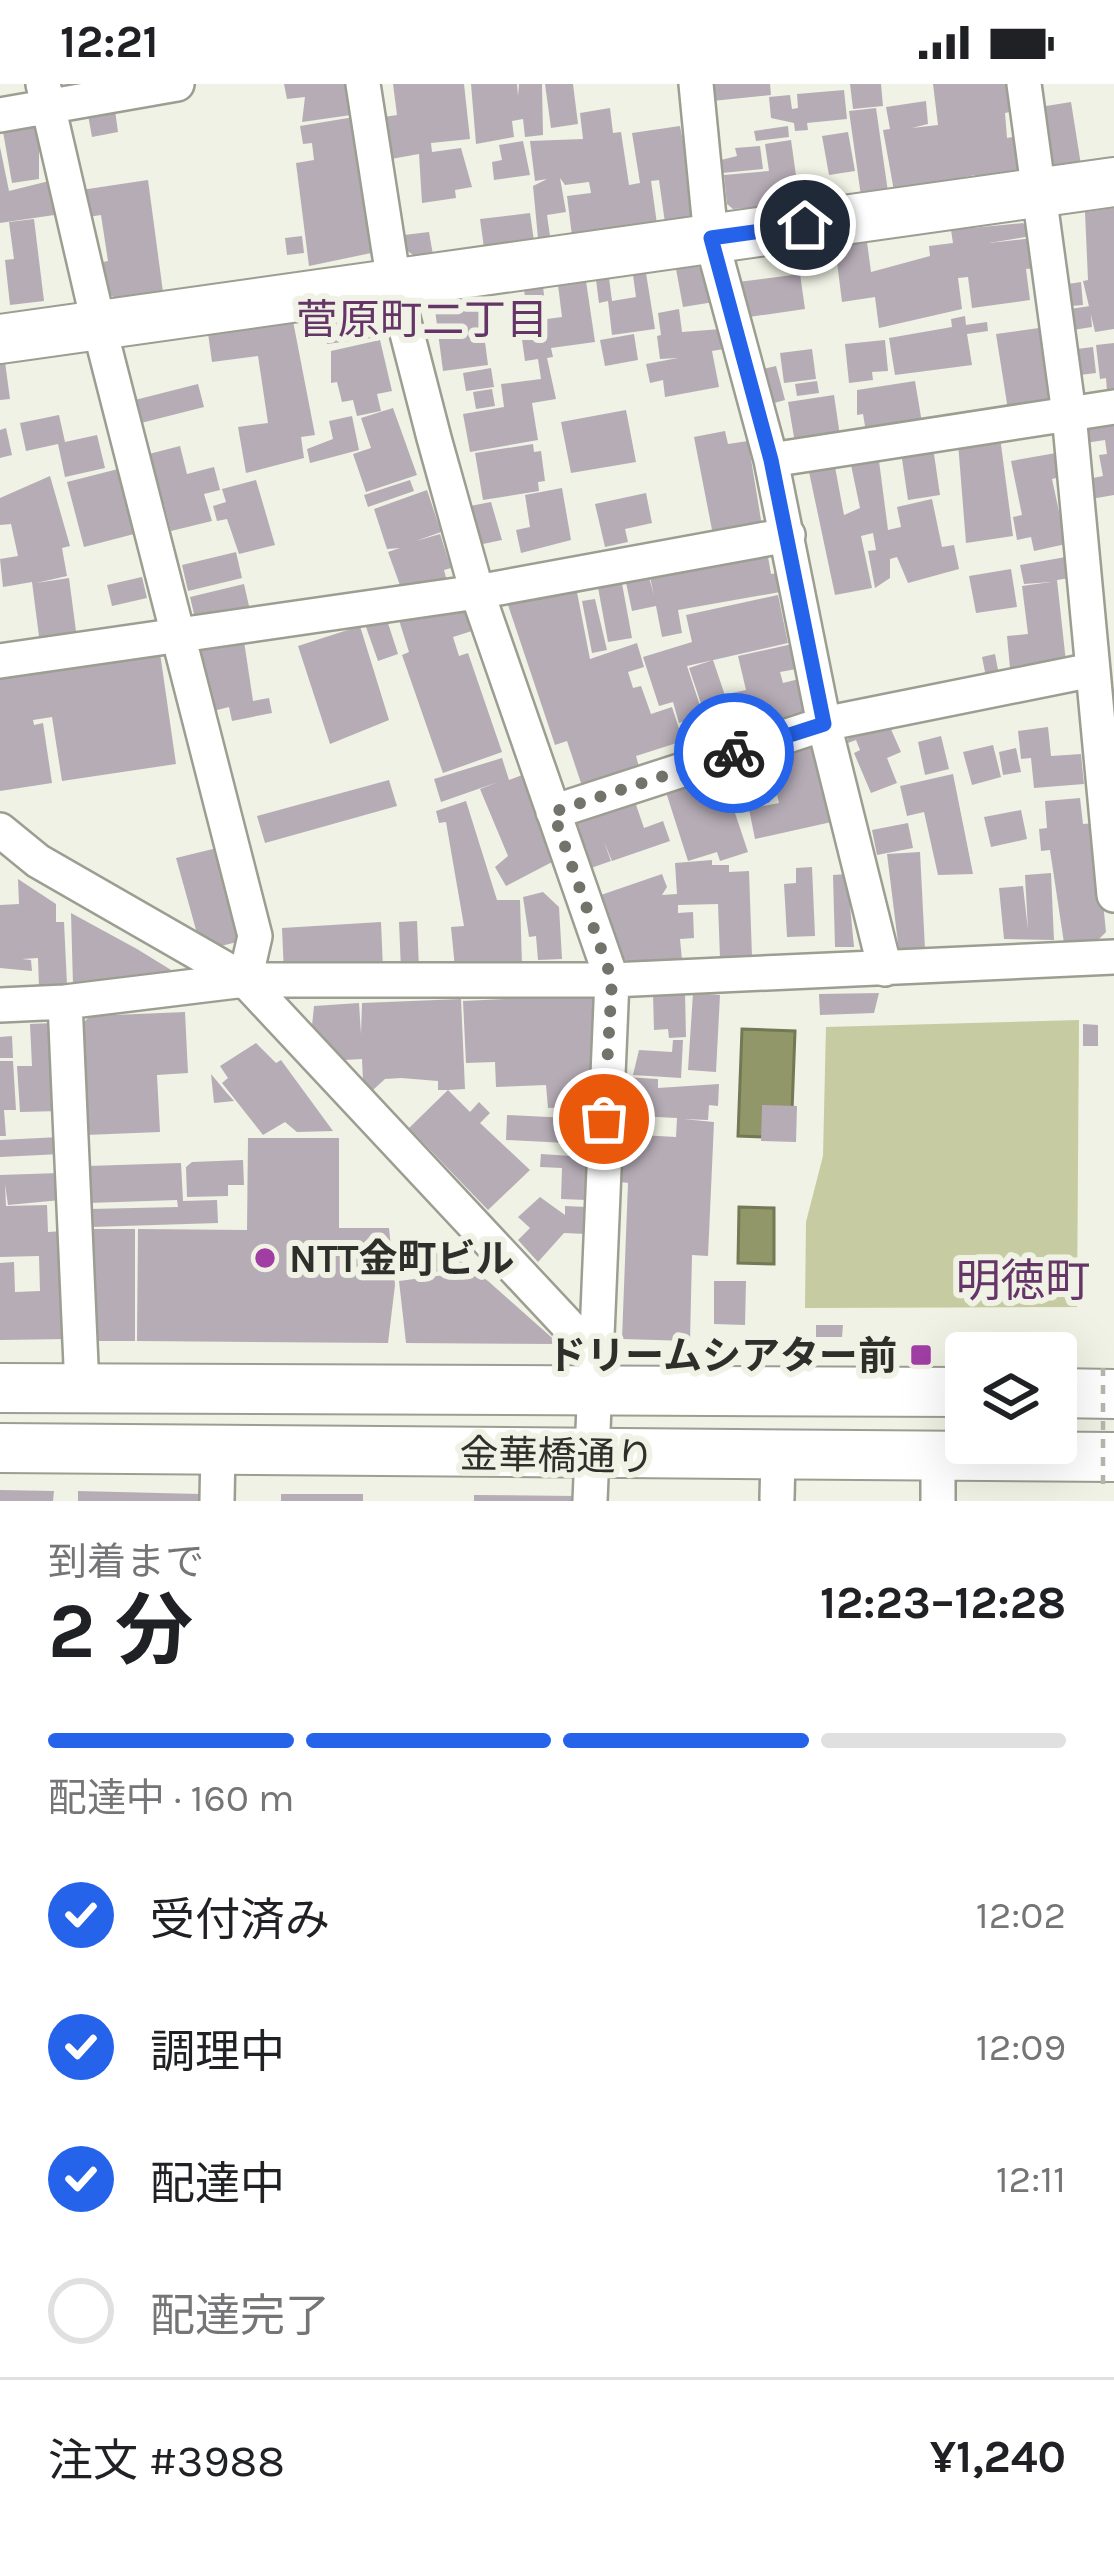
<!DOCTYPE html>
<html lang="ja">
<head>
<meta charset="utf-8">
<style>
  body { margin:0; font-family:Karla,"Noto Sans JP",sans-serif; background:#f2f2f2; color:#202124; height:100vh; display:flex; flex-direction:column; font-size:45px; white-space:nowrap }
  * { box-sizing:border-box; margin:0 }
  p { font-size:39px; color:#757577 }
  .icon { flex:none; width:66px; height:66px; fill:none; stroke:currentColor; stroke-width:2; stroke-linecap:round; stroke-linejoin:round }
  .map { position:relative; height:1417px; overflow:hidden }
  .details { display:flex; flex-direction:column; background:#fff; flex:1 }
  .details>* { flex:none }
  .fabs { position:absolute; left:945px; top:1248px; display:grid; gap:24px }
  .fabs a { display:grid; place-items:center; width:132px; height:132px; border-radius:12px; background:#fff; box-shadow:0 12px 48px #0002; font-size:60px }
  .pin { position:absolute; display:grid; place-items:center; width:102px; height:102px; color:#fff; margin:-51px; border:6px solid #fff; border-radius:50%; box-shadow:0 3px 12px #0007 }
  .courier { position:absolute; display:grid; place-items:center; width:120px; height:120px; margin:-60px; border:9px solid #2563eb; border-radius:50%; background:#fff; color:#222; box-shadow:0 3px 15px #0007 }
  .head em { font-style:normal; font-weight:700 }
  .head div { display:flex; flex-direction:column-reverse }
  .head { display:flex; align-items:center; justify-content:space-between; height:204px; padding:0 48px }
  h1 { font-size:78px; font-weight:700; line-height:90px }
  .bar { display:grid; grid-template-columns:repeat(4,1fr); gap:18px 12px; align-content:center; height:144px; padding:0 48px }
  .bar i { height:15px; border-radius:9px; background:#e0e0e0 }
  .bar .selected { background:#2563eb }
  .bar p { grid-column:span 4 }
  .line { display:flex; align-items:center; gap:30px; padding:0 48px; border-top:3px solid #e0e0e0 }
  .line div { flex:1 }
  ol { padding:0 48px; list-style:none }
  li { display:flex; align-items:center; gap:36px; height:132px }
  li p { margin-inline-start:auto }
  li .icon { padding:12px; border-radius:50%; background:#2563eb; color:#fff; stroke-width:4 }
  li:last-child { color:#757577 }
  li i { width:66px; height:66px; border:6px solid #e0e0e0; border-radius:50% }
  .status { display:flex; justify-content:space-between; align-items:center; height:84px; padding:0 60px; background:#fff; direction:ltr }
  .status svg { height:33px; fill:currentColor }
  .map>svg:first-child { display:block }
</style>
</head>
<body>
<div class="status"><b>12:21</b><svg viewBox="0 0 49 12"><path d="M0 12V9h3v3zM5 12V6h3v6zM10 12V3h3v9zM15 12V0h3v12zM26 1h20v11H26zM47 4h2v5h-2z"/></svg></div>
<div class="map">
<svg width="1114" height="1417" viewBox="0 0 1114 1417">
  <rect width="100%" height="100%" fill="#eff2e4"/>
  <path fill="#c6cba1" d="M1079,936l-2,287 -272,1 1,-86 17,-66 3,-129z"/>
  <path fill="#919768" stroke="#737855" stroke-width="3" d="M742,945l53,2 -4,107 -53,-2z
    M739,1123l35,1v56l-36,-1z"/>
  <path fill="#b6acb6" d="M284,0h61l6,31 -49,7 3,-25 -18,2z
    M393,0h71l6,55 -39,4 1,9 29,-4 11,39 -17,3 1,8 -34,5 -3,-49 -28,5 -7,-42 13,-2z
    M471,0h46l1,12 1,-12h23l1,51 -18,2 -2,-18 -11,2 2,16 -38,7z
    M545,0h28l5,40 -27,4z
    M710,0h60l1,11 -59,6z
    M850,0h31l2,22 -30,3z
    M933,0h78l4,27 -10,2 2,25 11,-2 4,28 -8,10 -38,6 -1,-5 -81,16 -11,-61 7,-1 -4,-22 40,-6 2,23 -16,4 26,-3z
    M844,6l3,29 -40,4 1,7 -13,1 -1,-8 -23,-5 -2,-21 21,-2 2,14 6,-1 -1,-14z
    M1071,18l10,63 -24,3 -10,-7 -7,-54z
    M610,24l3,25 8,-1 8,53 11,-2 -8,-50 48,-7 17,84 -8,10 -24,3 -6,-43 -8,1 6,43 -85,12 -5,-40 24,-3 -2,-11 -24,3 -5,-7 6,34 -19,3 3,21 -12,2 -5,-52 14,-7 -12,2 -5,-40 53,-2 -3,-26z
    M876,24l12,84 -27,4 -12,-85z
    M115,26l3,22 -26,5 -4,-22z
    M354,33l22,135 -67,14 -13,-103 18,-3 -2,-17 -9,1 -3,-18z
    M30,37l11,8 5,21 -7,1v28l-27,4 -10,-57z
    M788,42l1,11 -33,4 -2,-10z
    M848,48l7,39 -26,4 -7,-39z
    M791,56l9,64 -67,5 -6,-5 -3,-29 45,-4 -4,-27z
    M523,57l7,34 -36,5 -2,-18 10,-2 -3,-15z
    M760,62l3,23 -41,4 -1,-13 16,-4 -2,-8z
    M0,63l9,44 44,-11 8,34 -61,9z
    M148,96l15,112 -47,7 -11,-8 -7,-28 10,-2 -7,-46 -13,2 -7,-27z
    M1114,124v121l-19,3 -12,-51 5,-1 -3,-68z
    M530,129l4,28 -50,7 -4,-29z
    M34,135l10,82 -34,4 -5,-45 9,-1 -5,-37z
    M1023,139l8,13 -42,7 45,-5 4,30 -12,1 4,31 -58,8 -4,-31 -10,1 4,31 -83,19 -4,-31 -33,5 -7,-56 32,-4 4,30 59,-16 -1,-10 24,-3 -2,-13z
    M429,148l4,23 -17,2 -10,-7 -2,-15z
    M302,152l2,17 -17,2 -2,-17z
    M697,182l9,6 8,30 -31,5 -7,-38z
    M646,189l9,56 -43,6 -4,-34 -9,2 -3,-23 13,-2 3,23 24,-4 -3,-22z
    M800,190l5,35 -56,8 -11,-35z
    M586,197l9,61 -44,6 2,9 -6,1 9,41 -24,4 6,37 -68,12 -7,-38 41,-7 -3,-23 40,-5 -3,-20 -13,2 -8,-57 9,-1 -2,-13 19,-3 4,32 15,-2 -4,-32z
    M1081,198l2,23 -12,1 -3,-22z
    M479,212l9,69 -45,6 -9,-69z
    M1090,222l2,21 -19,3 -3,-21z
    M679,225l3,23 39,-3 3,20 -12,2 7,36 -54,10 -2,-17 -13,3 -4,-19 32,-6 -18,1 -3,-23 4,-1 -3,-22z
    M379,229l8,23 -60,8 -3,-23z
    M965,232l1,9 21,-3 1,9 -21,3 5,31 -77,10 -6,-37 63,-11 -1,-8z
    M293,237l22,114 -14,2 3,21 -58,15 -8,-46 30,-4 -10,-67 -46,6 -4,-29z
    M1046,243l8,65 -7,11 -39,7 -12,-76z
    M634,250l4,26 -33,6 -5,-26z
    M380,256l12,51 -15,3 4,17 -24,5 -4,-16 -11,2 -5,-20 -6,1v-32z
    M885,256l3,31 -16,1 1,8 -24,3 -4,-39z
    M1114,259v47l-7,1 -1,-13 -6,1 -4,-34z
    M1093,263l3,26 -16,2 -3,-26z
    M812,265l4,30 -32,4 -4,-30z
    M5,278l5,37 -10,1v-37z
    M776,282l9,34 -18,5 -8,-35z
    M491,284l3,19 -28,4 -3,-18z
    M817,297l2,12 -22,3 -2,-12z
    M915,297l7,42 -56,9 -3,-18 -6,1v-25z
    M198,300l6,23 -67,17 -6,-23z
    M492,305l3,17 -19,3 -3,-17z
    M834,311l6,41 -45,7 -7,-41z
    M393,324l24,67 -51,17 -13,-38 18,-6 -10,-30z
    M626,326l10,52 -65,11 -10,-51z
    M59,331l6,27 32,-7 8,33 -40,9 -7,-33 -32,7 -6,-28z
    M352,332l7,34 -49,13 -3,-14 26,-10 -4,-18z
    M1114,337v74l-23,4 -3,-20 15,-3 -4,-21 8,-1 -2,-14 -20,3 -2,-10 8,-8z
    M6,344l6,27 -12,3v-28z
    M725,347l3,13 20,-3 14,85 -49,9 -19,-98z
    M1000,353l13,99 -47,7 -8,-100z
    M533,360l1,8 7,-1 4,30 -7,1 1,9 -56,9 -8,-47z
    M180,362l7,28 27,-7 6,23 -16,4 8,27 -41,10 -7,-27 -7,2 -12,-51z
    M933,363l7,48 -32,5 -7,-48z
    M1056,369l4,24 -8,2 14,65 -32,7 -3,-14 -14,3 -4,-23 9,-2 -11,-54z
    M879,377l9,69 13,-3 -4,-20 35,-8 10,48 12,-2 5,24 -51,14 -11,-26 -7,2v19l-15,10 -7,-37 8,-1 -3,-17 -12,3 11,52 -37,7 -26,-123 26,-5 9,48 16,-7 -9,-43z
    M122,384l16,65 -54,14 -17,-65z
    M50,392l20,70 -8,2 5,28 -31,7 33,-5 8,61 -37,5 -8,-62 -29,5 -3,-28 18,-3 -7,-32 -11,1v-27z
    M256,396l19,65 -36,9 -12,-35 -10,2 -4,-15 13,-4 -4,-13z
    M410,396l4,11 -46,16 -4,-12z
    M562,404l9,52 -50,13 -5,-23 14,-3 -5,-32z
    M427,406l14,42 -25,9 24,-7 11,34 -7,2 3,11 -46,7 -13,-36 12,-4 -13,1 -13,-40z
    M646,409l6,30 -27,6 3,13 -23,5 -10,-43z
    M491,418l11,38 -24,5 -13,-38z
    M767,467l4,23 11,-2 4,19 -108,19 4,23 -20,4 -6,-31 -24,5 -7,-33 23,-4 6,21 -5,-22z
    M236,468l6,26 -54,13 -6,-26z
    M1066,473l4,21 -13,2 9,82 -56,6 -3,-32 21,-2 -6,-48 29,-4 -27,2 -4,-19z
    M1011,485l6,38 -41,6 -7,-37z
    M142,493l5,21 -35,8 -5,-21z
    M621,494l11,60 -24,4 -11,-60z
    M244,500l5,22 -54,12 -5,-21z
    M576,503l14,72 47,-16 7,24 -16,5 5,16 8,-2 10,28 21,-7 11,34 -47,15 3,11 -57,19 -15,-45 -12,4 -49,-146z
    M778,511l10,48 -101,23 16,49 -24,8 -6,-21 -14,4 -16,-49 49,-15 -6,-27z
    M595,515l12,51 -15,3 -10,-52z
    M458,523l12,7 5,16 -22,7 6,19 9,-3 34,99 -59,21 -41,-118 7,-3 -11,-35z
    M387,536l11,34 -20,7 -12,-34z
    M360,542l29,94 -59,24 -32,-98z
    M244,557l9,60 16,-3 3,15 -40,8 -3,-14 -20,5 -13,-54 7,-10z
    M797,559l5,25 -22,4 3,11 16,-4 7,34 -65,19 -9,-39 14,-3 -8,-34z
    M160,569l16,111 -114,17 -10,-64 -19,3 1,5 9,-2 9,60 -52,8v-114z
    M995,570l4,21 -13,2 -4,-20z
    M713,576l25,74 -24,8 -25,-74z
    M890,643l11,25 -14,6 10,25 -26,10 -17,-40 6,-3 -4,-10 -11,4 7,-11z
    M1048,643l3,29 30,-2 3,30 -50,4 -3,-30 -10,1 -3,-28z
    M941,652l8,33 -24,6 -7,-33z
    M809,659l11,6 16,72 -81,18 -6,-30 -8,3 -10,-44 26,-8 13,42 -17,6 26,-5 -10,-42z
    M993,661l8,32 -29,8 -9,-33z
    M1016,664l5,24 -18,3 -4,-23z
    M502,674l7,22 16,-6 29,87 -48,25 -11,-19 13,-11 -28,-67 18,-7 -57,20 -7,-23z
    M721,687l27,81 -28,9 -3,-9 -29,9 -23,-72z
    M953,690l20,100 -35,1 -14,-63 -17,4 -7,-30z
    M389,696l8,26 -132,37 -8,-27z
    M1080,714l3,26 12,-1 11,109 -9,9 -33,2 -14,-93 -9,1 -2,-22 8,-1 -2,-27z
    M634,715l10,29 19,-7 7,20 -58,20 -8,-19 7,19 -20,7 -17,-40 6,-11z
    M466,717l31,99h23l2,65 -67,3 -4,-41 13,-1 -18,-104 -7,1 -3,-12z
    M1021,726l6,29 -36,8 -7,-30z
    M908,739l5,25 -36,7 -5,-25z
    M217,764l24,93 -24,6 -19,-10 -22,-79z
    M920,768l5,97 -26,2 -12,-97z
    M712,776v5h17v7l20,-1 3,86 -32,1 -2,-54 -40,1v8l15,-1 1,26 -14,1 2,21 -54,2 -10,-8 -20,-58 64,-22 5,13 -5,8 15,-1 -2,-31z
    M812,783l3,69 -28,1 -3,-53 12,-1v-15z
    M1051,789l3,67 -50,-1 -5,-51 24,-2 5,44 -3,-55z
    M847,790l7,73h-19l-2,-72z
    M18,795l38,25v18h8l3,63 -28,2 -1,-29 -16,1 9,1 1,11 -32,-3v-63l19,-1z
    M543,808l16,15 3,52 -24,1 -2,-24 -7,1 -6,-40z
    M71,829l66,36 39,24 -103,12z
    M417,837l2,48 -18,1 -2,-48z
    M381,838l2,48 -99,4 -2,-46z
    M685,909l1,44 -17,1 -1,-9 -14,1 -1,-36z
    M693,909l27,2 -4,77 -28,-2z
    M879,909l-5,20 -54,2 -1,-21z
    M589,911l9,9 -12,140 -80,-4 1,-25 62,3 -1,-11 -20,1 -2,-23 -50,2 -1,-25 -29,1 -3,-62z
    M461,915l4,90 -17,1 22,22 9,-10 11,11 -10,10 50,47 -42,40 -79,-82 39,-38h-10v-9l-37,-3 -16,1 -12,11 -10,-8 -1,-23 -18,1 -32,-34 2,-20 45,-3 2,31 1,-31z
    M185,928l3,61 -31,2 3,57 -75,3 -4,-110 9,-9z
    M52,939l7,88 -39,1 -3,-46h15l-2,-42z
    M1083,940l15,1v21h-15z
    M12,952l1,22h-13v-21z
    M673,956h10l-2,38 -48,-3 6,-25 33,2z
    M256,959l20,20 5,-3 52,71 -36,1 -12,-10 -22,13 -41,-52 6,-5 -8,-12z
    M0,977h13l3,49h-12l2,26h-6z
    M211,990l15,18 8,9 -20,2z
    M625,993l33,2v9l61,-4 -1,22 -9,-1 -1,15 -25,-1 31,3 -6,134 -16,-1 -2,86 -68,-2 6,-156 -7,-1 3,-48 52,3 1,-19 -42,-2v-15l-11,-1z
    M762,1021l35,1 -1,36 -35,-1z
    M60,1053l1,17 -61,3v-17z
    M248,1054h91v90h50l6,57 -7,58 -251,-2 1,-112 109,1z
    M541,1070l45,3 1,43 -26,-1 1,-31 -22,-1z
    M243,1076l1,25h-16v11l-41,1 -1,-30 6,-5z
    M181,1079l2,38 34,-1 1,23 -127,4 -1,-18 88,-2 -1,-7 -89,3 -1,-37z
    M59,1089l2,27 -53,5 -3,-21 1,22 41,-1 1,27 16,-1 3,108 -67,1v-77l14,-1 1,30 25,-1 -1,-35 -39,1v-82z
    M540,1113l25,18v-9l22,1 -1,27 -22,-1 -26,29 -20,-22 12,-12 -12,-11z
    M89,1145h46v112h-41z
    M437,1160l18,13 -25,20 -12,-17z
    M459,1176l29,21 71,63 -153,-1 -7,-62 61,-8z
    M714,1197h32l-1,44 -31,-1z
    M816,1241h27l-1,12h-26z
    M0,1406l54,1 -1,10h-53z
    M78,1407l122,3v7h-122z
    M281,1410h82v7h-82z
    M474,1411l102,1 -1,5h-101z"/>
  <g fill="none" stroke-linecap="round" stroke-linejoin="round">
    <defs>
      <path id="street" d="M43,0l56,242 156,610 -10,44
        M363,0l31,199 40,155 43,154 135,388 -22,521
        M696,0l15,154 60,222 53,264 61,245
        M1024,0l45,330 45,481
        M0,31l177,-31
        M771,376l343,-53
        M0,577l477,-69 311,-57
        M553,728l271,-88 268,-54
        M0,746l38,31 207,119 347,371
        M65,918l17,386
        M0,921l65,-3 180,-22h367l502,-23
        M777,1414l1,-40
        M217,1417l1,-53
        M938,1417v-49"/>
      <path id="secondary" d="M0,255l1114,-157
        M0,1304l966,4
        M1056,1309l58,1
        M0,1364l1114,9"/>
    </defs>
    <use href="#street" stroke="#9c9e91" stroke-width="38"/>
    <use href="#secondary" stroke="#9c9e91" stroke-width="52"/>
    <use href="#street" stroke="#fff" stroke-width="33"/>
    <use href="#secondary" stroke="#fff" stroke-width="48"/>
    <path stroke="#b4b7ab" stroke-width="4.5" stroke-dasharray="9 9" stroke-linecap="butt" d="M1103,1400v-116"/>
  </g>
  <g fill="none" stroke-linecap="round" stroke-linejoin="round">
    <path stroke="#72736b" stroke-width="12" stroke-dasharray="0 21.6" d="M604,1035l8,-139 -59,-168 181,-59"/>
    <path stroke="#2563eb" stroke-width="15" d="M734,669l90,-29 -53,-264 -60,-222 94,-13"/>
  </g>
  <g fill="#a03ea4" stroke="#eff2e4" stroke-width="4.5">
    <circle cx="265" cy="1174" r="12"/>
    <rect x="909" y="1259" width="24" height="24" rx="6"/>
  </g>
  <g text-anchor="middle" stroke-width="12" stroke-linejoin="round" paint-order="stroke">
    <g font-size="39" font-weight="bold" fill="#2e2f2a" stroke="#eff2e4" text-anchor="start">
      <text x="289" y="1188">NTT金町ビル</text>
      <text x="897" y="1285" text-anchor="end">ドリームシアター前</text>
    </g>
    <g font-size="39" fill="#2e2f2a" stroke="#eff2e4">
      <text transform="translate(557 1371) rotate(1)" y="14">金華橋通り</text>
    </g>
    <g font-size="42" fill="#663568" stroke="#eff2e4">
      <text x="422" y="250">菅原町二丁目</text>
    </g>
    <g font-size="45" fill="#663568" stroke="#eff2e4">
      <text x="1023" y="1212">明徳町</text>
    </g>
  </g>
</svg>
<div class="fabs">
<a><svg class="icon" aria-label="layers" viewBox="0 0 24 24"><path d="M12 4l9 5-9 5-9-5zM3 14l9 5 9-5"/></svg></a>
</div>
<div class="pin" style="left:604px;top:1035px;background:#ea580c"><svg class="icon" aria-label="bag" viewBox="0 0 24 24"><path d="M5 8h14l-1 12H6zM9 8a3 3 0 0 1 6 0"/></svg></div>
<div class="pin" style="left:805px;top:141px;background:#1f2937"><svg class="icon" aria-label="home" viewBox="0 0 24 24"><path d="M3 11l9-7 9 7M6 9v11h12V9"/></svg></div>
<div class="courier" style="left:734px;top:669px"><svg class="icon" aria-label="bike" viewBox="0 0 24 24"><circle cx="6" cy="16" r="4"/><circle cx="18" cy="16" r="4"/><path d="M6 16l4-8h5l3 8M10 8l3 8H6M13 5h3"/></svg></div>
</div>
<section class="details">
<div class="head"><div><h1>2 分</h1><p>到着まで</p></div><em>12:23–12:28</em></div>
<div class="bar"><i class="selected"></i><i class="selected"></i><i class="selected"></i><i></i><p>配達中 · 160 m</p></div>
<ol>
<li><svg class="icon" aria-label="check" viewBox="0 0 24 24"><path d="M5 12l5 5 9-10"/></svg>受付済み<p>12:02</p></li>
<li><svg class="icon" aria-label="check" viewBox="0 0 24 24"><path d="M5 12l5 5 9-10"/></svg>調理中<p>12:09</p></li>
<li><svg class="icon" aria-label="check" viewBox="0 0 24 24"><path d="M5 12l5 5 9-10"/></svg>配達中<p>12:11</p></li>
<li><i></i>配達完了</li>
</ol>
<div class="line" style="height:156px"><div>注文 #3988</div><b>¥1,240</b></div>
</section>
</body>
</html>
